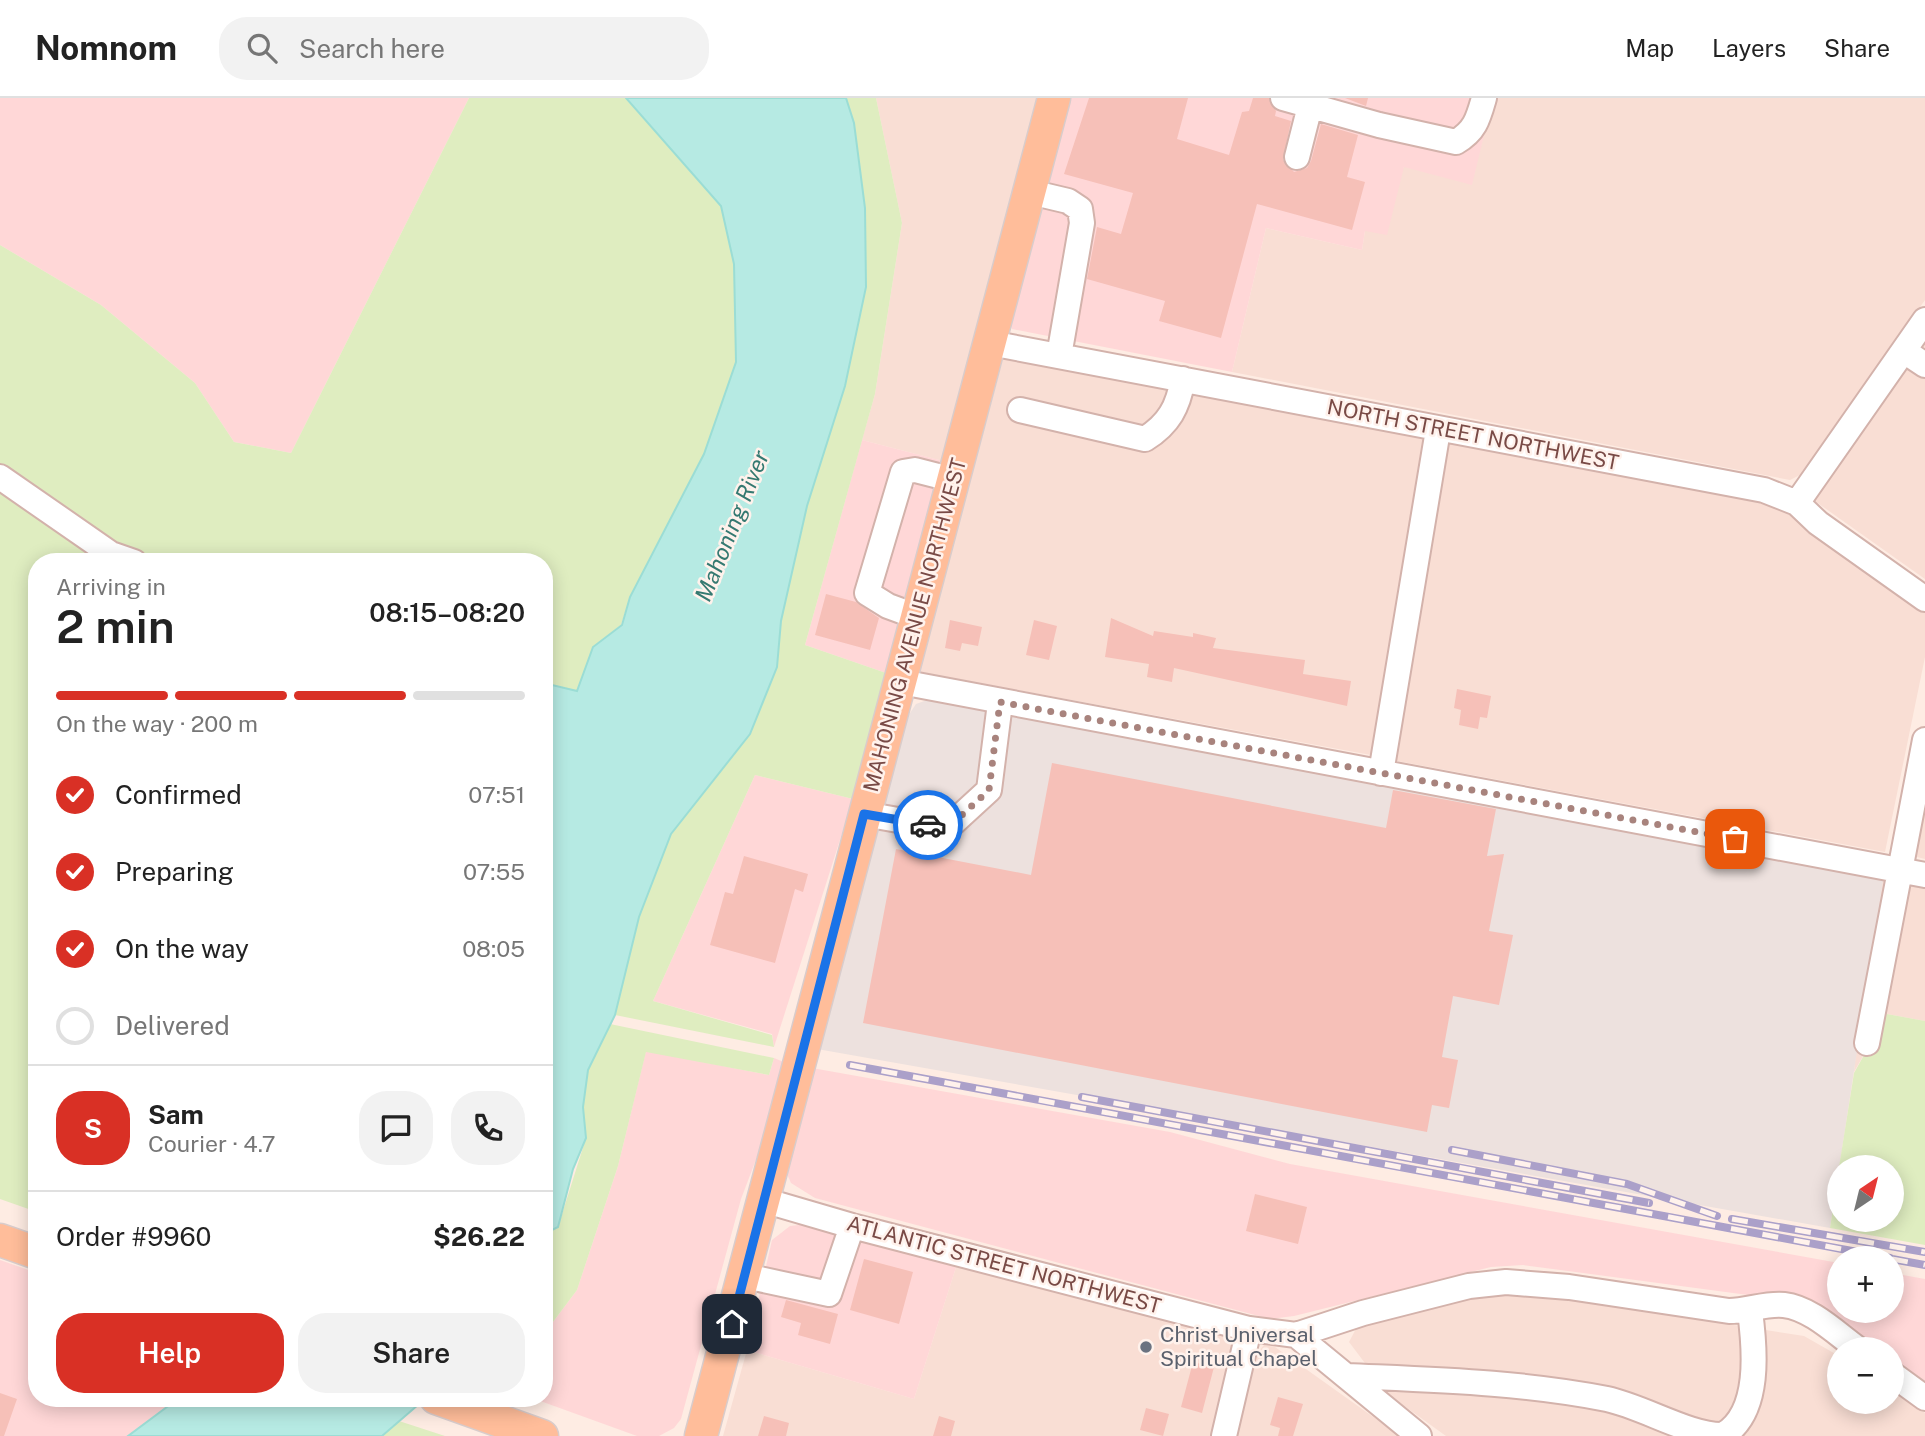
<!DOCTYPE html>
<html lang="en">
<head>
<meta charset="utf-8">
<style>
  body { margin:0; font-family:"Public Sans",sans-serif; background:#f2f2f2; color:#222; height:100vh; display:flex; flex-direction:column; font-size:26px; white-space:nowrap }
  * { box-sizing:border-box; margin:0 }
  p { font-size:23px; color:#767676 }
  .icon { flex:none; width:38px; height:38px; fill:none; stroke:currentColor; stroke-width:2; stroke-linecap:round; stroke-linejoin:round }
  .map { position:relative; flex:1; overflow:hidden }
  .side { position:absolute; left:28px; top:455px; width:525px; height:854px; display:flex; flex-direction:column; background:#fff; border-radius:28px; box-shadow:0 4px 18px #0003 }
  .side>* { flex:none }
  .needle { width:46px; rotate:35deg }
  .fabs { position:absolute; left:1827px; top:1057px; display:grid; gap:14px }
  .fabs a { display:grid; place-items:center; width:77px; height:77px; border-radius:50%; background:#fff; box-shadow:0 4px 18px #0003; font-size:35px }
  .pin { position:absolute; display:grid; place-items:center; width:60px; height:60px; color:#fff; margin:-30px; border-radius:14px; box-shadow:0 4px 10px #0006 }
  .courier { position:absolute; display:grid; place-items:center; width:70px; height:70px; margin:-35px; border:5px solid #1a73e8; border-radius:50%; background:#fff; color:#222; box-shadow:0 2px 9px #0007 }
  .headline em { font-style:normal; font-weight:600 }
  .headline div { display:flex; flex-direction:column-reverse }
  .headline { display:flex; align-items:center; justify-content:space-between; height:119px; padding:0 28px }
  h1 { font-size:46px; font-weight:600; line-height:52px }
  .bar { display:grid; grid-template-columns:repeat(4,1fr); gap:10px 7px; align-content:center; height:84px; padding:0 28px }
  .bar i { height:9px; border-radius:5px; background:#e0e0e0 }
  .bar .on { background:#d93025 }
  .bar p { grid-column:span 4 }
  .line { display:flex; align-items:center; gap:18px; padding:0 28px; border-top:2px solid #e0e0e0 }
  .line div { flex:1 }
  .round { display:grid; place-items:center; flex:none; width:74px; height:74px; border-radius:28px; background:#f2f2f2 }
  ol { padding:0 28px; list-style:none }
  li { display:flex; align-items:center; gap:21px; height:77px }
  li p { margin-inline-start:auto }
  li .icon { padding:7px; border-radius:50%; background:#d93025; color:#fff; stroke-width:4 }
  li:last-child { color:#767676 }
  li i { width:38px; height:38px; border:4px solid #e0e0e0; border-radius:50% }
  .action { display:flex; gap:14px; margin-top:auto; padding:14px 28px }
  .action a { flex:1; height:80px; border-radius:28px; background:#d93025; color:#fff; font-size:28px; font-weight:600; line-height:80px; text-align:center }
  .action a+a { background:#f2f2f2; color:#222 }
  header { display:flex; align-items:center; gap:42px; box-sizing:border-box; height:98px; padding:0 35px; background:#fff; border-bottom:2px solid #e0e0e0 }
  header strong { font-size:33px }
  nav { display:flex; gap:38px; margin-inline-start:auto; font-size:24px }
  .search { width:490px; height:63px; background:#f2f2f2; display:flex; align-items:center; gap:18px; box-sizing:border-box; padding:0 24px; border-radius:28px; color:#767676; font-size:26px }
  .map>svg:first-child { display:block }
</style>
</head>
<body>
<header>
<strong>Nomnom</strong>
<div class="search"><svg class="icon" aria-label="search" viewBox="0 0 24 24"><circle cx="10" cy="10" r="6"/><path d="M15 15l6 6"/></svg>Search here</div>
<nav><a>Map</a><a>Layers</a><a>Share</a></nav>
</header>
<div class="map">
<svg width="1925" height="1338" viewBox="0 0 1925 1338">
  <rect width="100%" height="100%" fill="#feece3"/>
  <path fill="#f9ded4" d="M876,0h162l-95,363 -81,-21 13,-46 27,-171z
    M1493,0h432v202l-125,175 -10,5 -558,-108 34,-144 96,22 3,-19 39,-64z
    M1925,243v238l-113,-80z
    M1004,257l426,81 -59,319 -452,-83z
    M1450,342l300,55 31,12 144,102v48l-40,195 -493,-92z
    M1925,694v67l-12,-3z
    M1874,777l51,9v137l-38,-7 -33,58z
    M958,1163l266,71 8,9 2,10 -23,85h-488l24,-86 167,49z
    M1517,1193l287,45 35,20v46h53v-13l33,24v23h-479l-57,-41 -40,-53 8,-15 113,-33z
    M1264,1247l11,2 125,89h-164l22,-84z"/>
  <path fill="#ffd7d7" d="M0,0h469l-178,355 -57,-11 -39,-59 -94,-78 -101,-60z
    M1067,0h426l-21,87 -68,-18 -17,68 -22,-4 -3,19 -96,-22 -34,144 -220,-43 -3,-8z
    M862,342l81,21 -57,212 -81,-28z
    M755,677l98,24 -79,248 -2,-13 -119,-33z
    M646,953l123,24 5,-17 12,5 -18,65 -27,71 -60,220 -7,9 -15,8h-22l-105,-38h12v-64l33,-44 41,-124z
    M812,970l358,64 120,32 549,99v48h53v-38l33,6v102l-33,-23v-9h-12l-64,-45 -293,-39 -32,2 -197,49 -24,3 -455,-121 -24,-15 -4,-9z
    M808,1126l150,37 -44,138 -167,-49 25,-110 18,-14z
    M0,1162l37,13v125h142l-51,38h-128z"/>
  <path fill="#ede1de" d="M933,600l941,177 9,6 -53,347 -1013,-179 91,-333 8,-12z"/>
  <path fill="#dfedc0" d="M469,0h157l95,108 13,58 2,98 -32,92 -74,143 -9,28 -28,22 -16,44 -29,-7 -4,3v-125h-330l-53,-9 -2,9h-122v650l-37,-13v-954l101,60 94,78 39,59 57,11z
    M846,0h30l26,125 -27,171 -70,251 81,28 -33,126 -98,-24 -102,226 119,34 2,12 -159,-32 24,-98 32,-83 106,-167 4,-46 26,-115 38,-120 21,-99 -1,-79 -11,-85z
    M1887,916l38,7v224l-95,-17 9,-59v51h53v-53h-53l15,-94z
    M610,926l164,34 -5,17 -123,-23 -28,114 -41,124 -33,44v-100l14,-7 28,-89 -3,-31 5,-37z
    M399,1323l46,15h-66z"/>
  <path fill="#b6eae3" stroke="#9bddd5" stroke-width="2" d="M626,0h220l8,25 11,85 1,79 -21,99 -38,120 -26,115 -4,46 -27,67 -79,100 -32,83 -24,98 -27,55 -5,37 3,31 -13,31 -15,58 -14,7v-547l4,-3 29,7 16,-44 29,-22 8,-28 74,-143 32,-92 -2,-98 -13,-58z
    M179,1300h247l-44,38h-254z"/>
  <path fill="#f6c0b8" d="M1089,0h99l-11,41 52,16 13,-43 7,-1 4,-13h16l7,13 -1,5 16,5 -8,39 11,12 13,-4 4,-7 10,-37 37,11 -11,42 18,5 -13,48 -95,-26 -36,134 -62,-17 6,-20 -78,-22 10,-52 24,7 12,-41 -69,-19z
    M1345,0h23l-2,8z
    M826,496l30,8 23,16 -9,32 -55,-15z
    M1111,520l42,18 1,-5 39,6v-4l23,5 -3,10 92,12 -2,14 48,7 -4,25 -173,-38 -2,14 -25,-5 2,-13 -44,-7z
    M950,522l32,7 -4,19 -16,-3 -2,8 -15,-3z
    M1034,522l23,6 -8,34 -23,-5z
    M1457,591l34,7 -4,22 -7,-1 -2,12 -19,-4 2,-15 -7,-2z
    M1052,665l334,65 7,-38 103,19 -9,47 17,-2 -15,77 24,4 -14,70 -46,-9 -11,61 16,3 -9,48 -17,-3 -5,27 -564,-109 33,-174 135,26z
    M744,758l64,18 -5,18 -8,-3 -20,74 -65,-18 15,-53 8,2z
    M1255,1096l52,13 -9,37 -52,-13z
    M864,1161l49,13 -14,52 -49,-14z
    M786,1202l52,14 -8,30 -32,-9 3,-12 -20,-6z
    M1193,1264l21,5 -12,46 -21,-6z
    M0,1295l17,6 -13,37h-4z
    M1278,1299l25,7 -10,32h-15l2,-8 -10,-3z
    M1146,1310l23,6 -6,22 -23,-6z
    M764,1318l25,7 -3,13h-28z
    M939,1318l16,5 -4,15h-18z"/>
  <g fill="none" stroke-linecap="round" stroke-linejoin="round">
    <defs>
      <path id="minor" d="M1283,0l96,27 77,17c19,-11 22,-23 28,-44
        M1297,59l15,-59
        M1030,94l38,9 12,8 2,14 -23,133
        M990,245l774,147 33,13 21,20 107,76
        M1904,253l21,14
        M1020,312l125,29c24,-15 33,-32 38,-60
        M0,379l111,77 23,8
        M1797,405l128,-183
        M918,519l-30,-11 -21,-13 36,-121 12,-2 39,10
        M901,584l1024,193
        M1381,675l57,-343
        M864,716l68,12 21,-3 36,-33 11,-87
        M1867,945l58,-303
        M763,1102l89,26 397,103 47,6 123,101
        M745,1178l84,18 23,-68
        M1296,1237l67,-22 106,-27 37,-4 63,5 160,24c18,0 37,-8 55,-6 27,3 53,29 74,44
        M1892,1276l33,24
        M1347,1278c87,4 174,6 260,23 37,8 83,37 116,36 38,-22 32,-86 27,-124
        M1224,1338l25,-107"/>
      <path id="major" d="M0,1142l37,13
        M436,1300l106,38
        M701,1338l353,-1338"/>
    </defs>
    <use href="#minor" stroke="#d3b2ab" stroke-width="28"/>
    <use href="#major" stroke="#d9cccb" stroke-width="35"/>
    <use href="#minor" stroke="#fff" stroke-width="24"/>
    <use href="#major" stroke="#ffbd9a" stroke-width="32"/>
    <defs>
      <path id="rail" d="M850,967l1040,193
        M1082,999l567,106
        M1452,1052l175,34 90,32
        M1732,1121l193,33
        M1892,1161l33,6"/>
    </defs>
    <use href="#rail" stroke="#aba0c9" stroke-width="8"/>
    <use href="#rail" stroke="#fff2ec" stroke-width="5" stroke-dasharray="16" stroke-linecap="butt"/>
  </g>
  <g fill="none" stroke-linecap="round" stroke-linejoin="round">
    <path stroke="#a8837d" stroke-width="7" stroke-dasharray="0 12.6" d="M928,727l25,-2 36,-33 11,-88 735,137"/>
    <path stroke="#1a73e8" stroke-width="9" d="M732,1226l132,-510 64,11"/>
  </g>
  <circle fill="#6b7280" stroke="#fff2ec" stroke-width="2.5" cx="1146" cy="1249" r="7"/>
  <g text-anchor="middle" stroke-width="5" stroke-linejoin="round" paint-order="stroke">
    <g font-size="21" fill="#794a46" stroke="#fff2ec">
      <text transform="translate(1473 337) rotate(11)" y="7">NORTH STREET NORTHWEST</text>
      <text transform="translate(915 527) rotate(-75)" y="7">MAHONING AVENUE NORTHWEST</text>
      <text transform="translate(1004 1167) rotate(15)" y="7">ATLANTIC STREET NORTHWEST</text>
    </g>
    <g font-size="21" fill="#5b616d" stroke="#fff2ec" text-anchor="start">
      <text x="1160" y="1244">Christ Universal<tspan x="1160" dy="24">Spiritual Chapel</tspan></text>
    </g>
    <g font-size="23" font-style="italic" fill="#357971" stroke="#fff2ec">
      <text transform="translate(732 428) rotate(-68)" y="8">Mahoning River</text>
    </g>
  </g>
</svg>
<div class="fabs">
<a><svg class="needle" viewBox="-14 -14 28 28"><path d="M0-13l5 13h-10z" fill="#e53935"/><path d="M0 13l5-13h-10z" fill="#767676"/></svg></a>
<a>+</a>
<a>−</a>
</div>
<div class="pin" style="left:1735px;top:741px;background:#ea580c"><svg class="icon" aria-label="bag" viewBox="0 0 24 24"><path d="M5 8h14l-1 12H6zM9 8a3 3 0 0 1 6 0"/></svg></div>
<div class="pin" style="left:732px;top:1226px;background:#1f2937"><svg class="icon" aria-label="home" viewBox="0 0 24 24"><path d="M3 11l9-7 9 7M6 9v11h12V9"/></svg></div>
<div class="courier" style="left:928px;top:727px"><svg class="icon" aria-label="car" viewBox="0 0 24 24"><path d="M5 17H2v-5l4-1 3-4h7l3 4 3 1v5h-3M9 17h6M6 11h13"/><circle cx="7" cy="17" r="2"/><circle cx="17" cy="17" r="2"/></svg></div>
<section class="side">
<div class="headline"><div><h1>2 min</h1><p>Arriving in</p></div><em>08:15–08:20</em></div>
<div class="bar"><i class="on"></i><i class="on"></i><i class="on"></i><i></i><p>On the way · 200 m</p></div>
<ol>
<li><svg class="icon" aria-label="check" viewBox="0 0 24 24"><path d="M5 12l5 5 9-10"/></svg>Confirmed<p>07:51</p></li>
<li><svg class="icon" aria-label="check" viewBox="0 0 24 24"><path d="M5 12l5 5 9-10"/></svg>Preparing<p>07:55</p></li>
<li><svg class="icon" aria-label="check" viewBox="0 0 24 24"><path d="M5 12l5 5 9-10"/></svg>On the way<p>08:05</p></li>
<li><i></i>Delivered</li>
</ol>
<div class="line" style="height:126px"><b class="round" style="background:#d93025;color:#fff">S</b><div><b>Sam</b><p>Courier · 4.7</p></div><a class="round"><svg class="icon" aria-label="chat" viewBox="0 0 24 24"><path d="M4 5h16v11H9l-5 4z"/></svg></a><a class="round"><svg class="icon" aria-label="phone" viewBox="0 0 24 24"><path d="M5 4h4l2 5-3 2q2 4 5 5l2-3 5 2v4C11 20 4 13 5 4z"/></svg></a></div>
<div class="line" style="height:91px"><div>Order #9960</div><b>$26.22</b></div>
<div class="action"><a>Help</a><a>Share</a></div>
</section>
</div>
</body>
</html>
